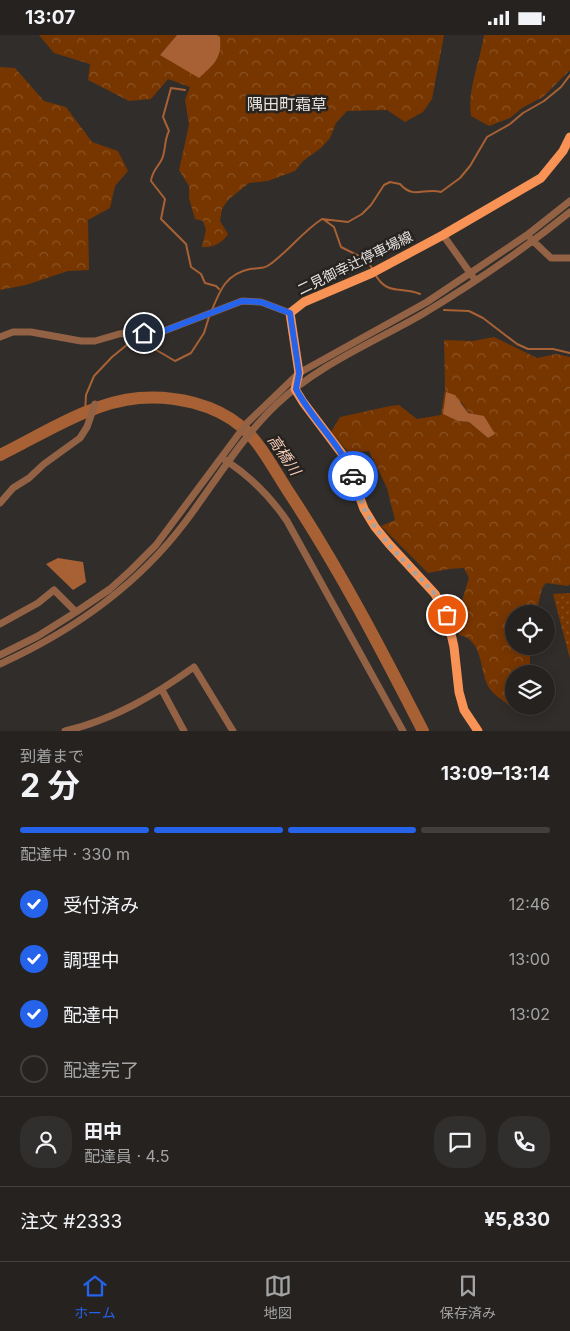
<!DOCTYPE html>
<html lang="ja">
<head>
<meta charset="utf-8">
<style>
  body { margin:0; font-family:Inter,"Noto Sans JP",sans-serif; background:#312f2d; color:#f1f3f6; height:100vh; display:flex; flex-direction:column; font-size:19px; white-space:nowrap }
  * { box-sizing:border-box; margin:0 }
  p { font-size:16px; color:#a3a4a5 }
  .icon { flex:none; width:28px; height:28px; fill:none; stroke:currentColor; stroke-width:2; stroke-linecap:round; stroke-linejoin:round }
  .map { position:relative; height:696px; overflow:hidden }
  .sheet { display:flex; flex-direction:column; background:#252220; flex:1 }
  .sheet>* { flex:none }
  .fabs { position:absolute; left:505px; top:570px; display:grid; gap:10px }
  .fabs a { display:grid; place-items:center; width:50px; height:50px; border-radius:50%; background:#252220; box-shadow:0 2px 12px #0003,0 0 0 1px #423f3e; font-size:25px }
  .pin { position:absolute; display:grid; place-items:center; width:42px; height:42px; color:#fff; margin:-21px; border:2px solid #fff; border-radius:50%; box-shadow:0 1px 5px #0007 }
  .courier { position:absolute; display:grid; place-items:center; width:50px; height:50px; margin:-25px; border:4px solid #2563eb; border-radius:50%; background:#fff; color:#222; box-shadow:0 1px 6px #0007 }
  .headline em { font-style:normal; font-weight:700 }
  .headline div { display:flex; flex-direction:column-reverse }
  .headline { display:flex; align-items:center; justify-content:space-between; height:85px; padding:0 20px }
  h1 { font-size:32px; font-weight:700; line-height:38px }
  .bar { display:grid; grid-template-columns:repeat(4,1fr); gap:8px 5px; align-content:center; height:60px; padding:0 20px }
  .bar i { height:6px; border-radius:4px; background:#423f3e }
  .bar .active { background:#2563eb }
  .bar p { grid-column:span 4 }
  .line { display:flex; align-items:center; gap:12px; padding:0 20px; border-top:1px solid #423f3e }
  .line div { flex:1 }
  .round { display:grid; place-items:center; flex:none; width:52px; height:52px; border-radius:20px; background:#312f2d }
  ol { padding:0 20px; list-style:none }
  li { display:flex; align-items:center; gap:15px; height:55px }
  li p { margin-inline-start:auto }
  li .icon { padding:5px; border-radius:50%; background:#2563eb; color:#fff; stroke-width:4 }
  li:last-child { color:#a3a4a5 }
  li i { width:28px; height:28px; border:2px solid #423f3e; border-radius:50% }
  .status { display:flex; justify-content:space-between; align-items:center; height:35px; padding:0 25px; background:#252220; direction:ltr }
  .status svg { height:14px; fill:currentColor }
  .menu { display:flex; justify-content:space-around; align-items:center; height:70px; border-top:1px solid #423f3e; background:#252220; font-size:14px; color:#a3a4a5 }
  .menu a { display:grid; justify-items:center; gap:2px }
  .menu .active { color:#2563eb }
  .map>svg:first-child { display:block }
</style>
</head>
<body>
<div class="status"><b>13:07</b><svg viewBox="0 0 49 12"><path d="M0 12V9h3v3zM5 12V6h3v6zM10 12V3h3v9zM15 12V0h3v12zM26 1h20v11H26zM47 4h2v5h-2z"/></svg></div>
<div class="map">
<svg width="570" height="696" viewBox="0 0 570 696">
  <defs>
    <pattern id="grass-dots" width="8" height="8" patternUnits="userSpaceOnUse" patternTransform="scale(1.25)"><rect width="8" height="8" fill="#773600"/><path d="M2 2h.1M6 6h.1" fill="none" stroke="#8a5325" stroke-width="1.8" stroke-linecap="round"/></pattern>
    <pattern id="forest-crowns" width="20" height="18" patternUnits="userSpaceOnUse" patternTransform="scale(1.25)"><rect width="20" height="18" fill="#773600"/><path d="M2 6a3 3 0 1 1 6 0M12 15a3 3 0 1 1 6 0" fill="none" stroke="#8a5325"/></pattern>
  </defs>
  <rect width="100%" height="100%" fill="#312d2a"/>
  <path fill="url(#grass-dots)" d="M570,558v66l-17,-65z"/>
  <path fill="url(#forest-crowns)" fill-rule="evenodd" d="M39,0h138l-17,20 60,-18 -3,-2h227l-12,64 -9,13 -18,10 -18,-12 -40,1 -11,12 -6,15 -9,10 -18,13 -8,10 -27,10 -19,2 -21,17 -6,9 -2,12 8,13c-5,9 -16,14 -26,13l4,-17 -3,-9 -8,-2 -6,-21v-12l-10,-16 10,-45 -4,-25 5,-13 -22,-8 -17,20 -22,2 -41,-21 2,-16 -36,-11z
    M484,0h86v35l-27,27 -21,11 -12,10 -21,8 -18,-10c-4,-27 9,-54 13,-81z
    M0,32l15,1 29,33 22,6 26,35 26,9 10,20 -13,15 -5,22 -22,12 1,50 -21,1 -42,14 -26,5z
    M494,302l43,21 19,-4 14,3v227l-2,2 -22,-3 -4,5 -6,26h-22v32h16v28h-16v30l-6,1c-5,-5 -14,-10 -18,-16 -12,-17 -5,-49 -31,-54l-2,-18 12,-39 -5,-10 -15,1 -21,4 -47,-47 14,-6 -8,-32 -18,-37 -20,2 -18,-21 9,-15 50,-11 9,-1 18,14 24,-4 4,-26 -1,-49 29,1zM461,366l7,12 16,4 10,17 -6,4 -19,-16 -11,-1z"/>
  <path fill="#a86134" d="M177,0h40l3,2c2,22 -6,27 -21,41l-39,-23z
    M446,357l9,3 13,18 16,3 11,18 -7,4 -19,-16 -11,-1 -15,-7z
    M58,523l25,4 3,20 -13,8 -27,-26z"/>
  <g fill="none" stroke-linecap="round" stroke-linejoin="round">
    <path stroke="#a86134" stroke-width="2" d="M185,55l-14,-2 -8,29 6,14c-5,9 -3,19 -7,28 -4,8 -10,12 -11,22l14,18 -4,20 25,25 5,23 10,7 4,9 11,3 3,3
      M323,184l11,8 7,20 26,13 6,10
      M375,239c12,22 25,12 45,20
      M212,275c8,-20 14,-36 38,-41 6,-1 14,0 19,-4 19,-13 33,-33 53,-46l26,3 14,-8 9,-9 13,-20 6,-3 10,2c14,16 24,3 41,8l19,-14 10,-12 17,-29 23,-13 13,-11 21,-12 17,-14 9,-12
      M444,275l25,1 14,7 34,26 11,5h25l17,4
      M85,378l1,-18 8,-19 18,-19 16,-13 13,-3 34,20 16,-8 13,-20 5,-16"/>
    <path stroke="#a86134" stroke-width="12" d="M0,420c43,-21 91,-53 139,-57 35,-3 76,6 103,29 18,15 33,44 46,64 51,77 93,158 135,240"/>
    <path stroke="#936245" stroke-width="7" d="M443,200l30,42
      M531,204l20,19h19
      M0,302l13,-5h18l50,9h14l24,-7 14,-2 23,2 86,-33 19,1 29,11
      M225,425c25,16 45,36 62,61l116,210
      M0,468l13,-15 16,-10 15,-14 36,-26 7,-11 8,-23
      M0,589l38,-21 16,-13 22,22
      M0,620l38,-19 38,-24 34,-23 21,-19 25,-25 91,-122 52,-50 128,-71 100,-67 43,-34
      M0,629c73,-33 138,-79 186,-143 30,-40 55,-83 91,-117 41,-39 95,-61 144,-89 52,-31 102,-65 149,-103
      M162,655l22,41
      M65,696c48,-11 90,-36 129,-64l39,64"/>
    <path stroke="#f89355" stroke-width="9" d="M478,696l-14,-21 -5,-18 -5,-45 -7,-31 -12,-22 -46,-50 -14,-17 -11,-18 -18,-50 -43,-57 -8,-13 4,-16 -9,-60 14,-11 68,-29 71,-38 98,-57 22,-27 7,-14"/>
  </g>
  <g fill="none" stroke-linecap="round" stroke-linejoin="round">
    <path stroke="#a7a3a1" stroke-width="5" stroke-dasharray="0 9" d="M353,441l11,33 11,18 14,18 46,49 12,21"/>
    <path stroke="#2563eb" stroke-width="6" d="M144,298l12,1 86,-33 19,1 29,11 9,60 -3,16c16,31 44,54 57,87"/>
  </g>
  <g text-anchor="middle" stroke-width="5" stroke-linejoin="round" paint-order="stroke">
    <g font-size="14" fill="#e6e3e1" stroke="#272320">
      <text transform="translate(355 228) rotate(-26)" y="5">二見御幸辻停車場線</text>
    </g>
    <g font-size="15" font-style="italic" fill="#f7ceb7" stroke="#272320">
      <text transform="translate(284 420) rotate(56)" y="5">高橋川</text>
    </g>
    <g font-size="16" fill="#e6e3e1" stroke="#272320">
      <text x="287" y="75">隅田町霜草</text>
    </g>
  </g>
</svg>
<div class="fabs">
<a><svg class="icon" aria-label="locate" viewBox="0 0 24 24"><circle cx="12" cy="12" r="6"/><path d="M12 2v4M12 18v4M2 12h4M18 12h4"/></svg></a>
<a><svg class="icon" aria-label="layers" viewBox="0 0 24 24"><path d="M12 4l9 5-9 5-9-5zM3 14l9 5 9-5"/></svg></a>
</div>
<div class="pin" style="left:447px;top:580px;background:#ea580c"><svg class="icon" aria-label="bag" viewBox="0 0 24 24"><path d="M5 8h14l-1 12H6zM9 8a3 3 0 0 1 6 0"/></svg></div>
<div class="pin" style="left:144px;top:298px;background:#1f2937"><svg class="icon" aria-label="home" viewBox="0 0 24 24"><path d="M3 11l9-7 9 7M6 9v11h12V9"/></svg></div>
<div class="courier" style="left:353px;top:441px"><svg class="icon" aria-label="car" viewBox="0 0 24 24"><path d="M5 17H2v-5l4-1 3-4h7l3 4 3 1v5h-3M9 17h6M6 11h13"/><circle cx="7" cy="17" r="2"/><circle cx="17" cy="17" r="2"/></svg></div>
</div>
<section class="sheet">
<div class="headline"><div><h1>2 分</h1><p>到着まで</p></div><em>13:09–13:14</em></div>
<div class="bar"><i class="active"></i><i class="active"></i><i class="active"></i><i></i><p>配達中 · 330 m</p></div>
<ol>
<li><svg class="icon" aria-label="check" viewBox="0 0 24 24"><path d="M5 12l5 5 9-10"/></svg>受付済み<p>12:46</p></li>
<li><svg class="icon" aria-label="check" viewBox="0 0 24 24"><path d="M5 12l5 5 9-10"/></svg>調理中<p>13:00</p></li>
<li><svg class="icon" aria-label="check" viewBox="0 0 24 24"><path d="M5 12l5 5 9-10"/></svg>配達中<p>13:02</p></li>
<li><i></i>配達完了</li>
</ol>
<div class="line" style="height:90px"><a class="round"><svg class="icon" aria-label="person" viewBox="0 0 24 24"><circle cx="12" cy="8" r="4"/><path d="M4 21q1-7 8-7t8 7"/></svg></a><div><b>田中</b><p>配達員 · 4.5</p></div><a class="round"><svg class="icon" aria-label="chat" viewBox="0 0 24 24"><path d="M4 5h16v11H9l-5 4z"/></svg></a><a class="round"><svg class="icon" aria-label="phone" viewBox="0 0 24 24"><path d="M5 4h4l2 5-3 2q2 4 5 5l2-3 5 2v4C11 20 4 13 5 4z"/></svg></a></div>
<div class="line" style="height:65px"><div>注文 #2333</div><b>¥5,830</b></div>
</section>
<nav class="menu">
<a class="active"><svg class="icon" aria-label="home" viewBox="0 0 24 24"><path d="M3 11l9-7 9 7M6 9v11h12V9"/></svg>ホーム</a>
<a><svg class="icon" aria-label="map" viewBox="0 0 24 24"><path d="M3 6l6-2 6 2 6-2v14l-6 2-6-2-6 2zM9 4v14M15 6v14"/></svg>地図</a>
<a><svg class="icon" aria-label="saved" viewBox="0 0 24 24"><path d="M7 4h10v16l-5-4-5 4z"/></svg>保存済み</a>
</nav>
</body>
</html>
